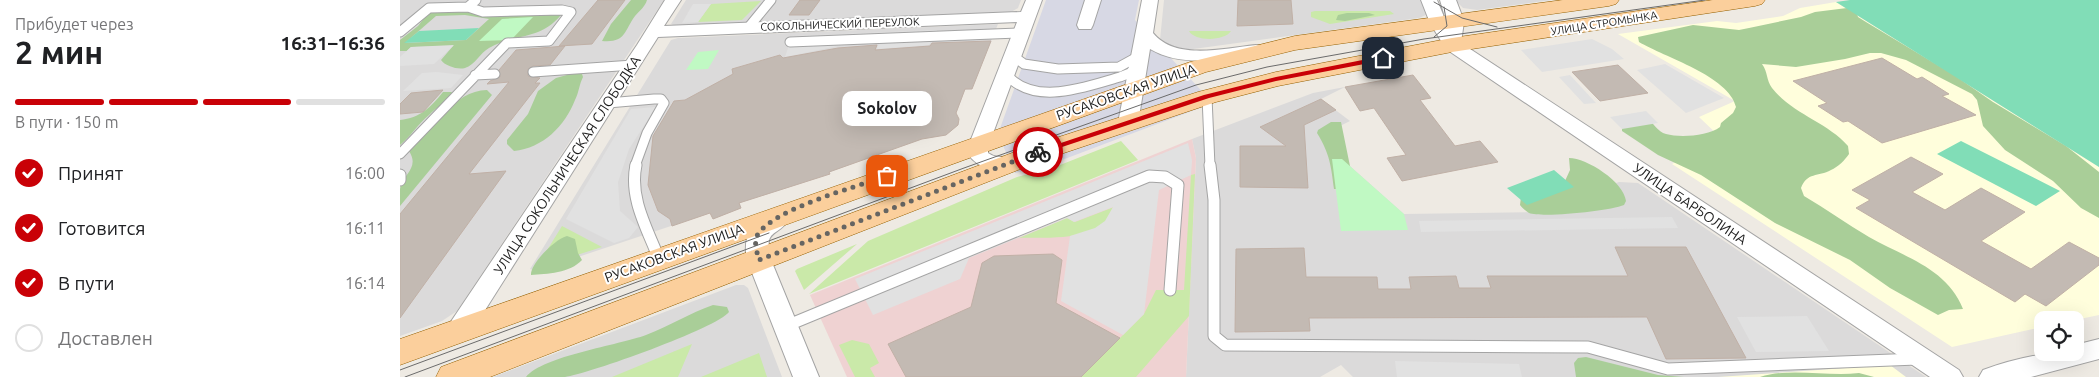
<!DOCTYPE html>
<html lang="ru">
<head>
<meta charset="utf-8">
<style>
  body { margin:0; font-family:Ubuntu,sans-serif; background:#f2f2f2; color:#202124; height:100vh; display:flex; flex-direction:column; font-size:19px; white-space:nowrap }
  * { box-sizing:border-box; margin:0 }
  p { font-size:16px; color:#757577 }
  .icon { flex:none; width:28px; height:28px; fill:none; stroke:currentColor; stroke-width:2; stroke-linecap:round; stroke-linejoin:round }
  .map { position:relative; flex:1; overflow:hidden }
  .details { display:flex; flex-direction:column; background:#fff; width:400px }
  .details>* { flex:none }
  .fabs { position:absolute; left:1634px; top:311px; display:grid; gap:10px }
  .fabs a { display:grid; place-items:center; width:50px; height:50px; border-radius:10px; background:#fff; box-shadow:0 5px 20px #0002; font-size:25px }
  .pin { position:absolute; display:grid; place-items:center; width:42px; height:42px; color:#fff; margin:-21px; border-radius:10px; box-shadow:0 2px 8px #0006 }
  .courier { position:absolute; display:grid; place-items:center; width:50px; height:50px; margin:-25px; border:4px solid #c90107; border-radius:50%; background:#fff; color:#222; box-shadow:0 1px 6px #0007 }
  .bubble { position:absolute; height:35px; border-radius:10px; background:#fff; box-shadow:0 5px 20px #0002; font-size:16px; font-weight:700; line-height:35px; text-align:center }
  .overview em { font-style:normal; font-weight:700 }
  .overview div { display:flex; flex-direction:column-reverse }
  .overview { display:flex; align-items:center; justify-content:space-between; height:85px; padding:0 15px }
  h1 { font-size:32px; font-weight:700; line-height:38px }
  .bar { display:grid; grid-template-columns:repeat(4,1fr); gap:8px 5px; align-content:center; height:60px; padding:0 15px }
  .bar i { height:6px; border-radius:4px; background:#e0e0e0 }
  .bar .on { background:#c90107 }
  .bar p { grid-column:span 4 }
  ol { padding:0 15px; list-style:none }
  li { display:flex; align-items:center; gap:15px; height:55px }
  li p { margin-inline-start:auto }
  li .icon { padding:5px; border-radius:50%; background:#c90107; color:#fff; stroke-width:4 }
  li:last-child { color:#757577 }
  li i { width:28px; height:28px; border:2px solid #e0e0e0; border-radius:50% }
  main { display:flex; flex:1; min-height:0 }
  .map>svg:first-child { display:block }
</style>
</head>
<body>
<main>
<section class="details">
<div class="overview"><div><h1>2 мин</h1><p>Прибудет через</p></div><em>16:31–16:36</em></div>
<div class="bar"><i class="on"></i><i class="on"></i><i class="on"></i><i></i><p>В пути · 150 m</p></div>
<ol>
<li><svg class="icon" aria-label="check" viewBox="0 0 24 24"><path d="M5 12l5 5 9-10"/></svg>Принят<p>16:00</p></li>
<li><svg class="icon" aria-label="check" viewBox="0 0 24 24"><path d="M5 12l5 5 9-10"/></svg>Готовится<p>16:11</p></li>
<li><svg class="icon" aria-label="check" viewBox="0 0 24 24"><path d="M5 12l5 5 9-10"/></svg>В пути<p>16:14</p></li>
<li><i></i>Доставлен</li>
</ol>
</section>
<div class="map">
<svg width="1699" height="377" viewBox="0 0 1699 377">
  <rect width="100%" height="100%" fill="#eeeae3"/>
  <path fill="#dbdada" d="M0,0h264l-207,311 -15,10 -42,15z
    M286,0h335l-3,8 -7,4 -334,15 -6,-3z
    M764,0h261l3,14 -9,4 -233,32 -17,-3 -9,-7z
    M1055,0h96l-74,10 -14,-2z
    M598,24l-26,65 -7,1 -9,24 2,11 -12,10 -25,4 -91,33v2l-90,29 1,5 -28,11 -3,-6 -174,58 -6,-2 141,-229 7,-2z
    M945,87l-24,12 29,22 -22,11 14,27 62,55 133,-2 82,-30 19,1 288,194h-573l-12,-12 -21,12h-134l10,-219 -4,-19 121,-46z
    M336,285h8l4,3 34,89h-289z"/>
  <path fill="#efd2d2" d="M792,139l4,19 -10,219h-339l-37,-82z"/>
  <path fill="#fffedc" d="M1436,2l263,165v148l-24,5h-33v7l-90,20 -280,-183 49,-26 -22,-21 36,-16 -117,-67 99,-13 19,2 47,-7 17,-8z
    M1490,365l16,12h-188z"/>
  <path fill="#cae9a9" d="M361,1l-19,19 -44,2 13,-18z
    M915,11h75l4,3 -64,10 -19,-7v-5z
    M789,31h42c-6,10 -36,11 -42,0z
    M721,141l17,19 -329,134 59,-53 149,-64 38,-10z
    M795,174l-6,142 -53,61h-55l63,-63 12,-24h28l7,-115z
    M714,207c-11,36 -66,30 -95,31l48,-20 8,4z
    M162,226l40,21 -66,21z
    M457,244l-53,46 -9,-19 2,-2z
    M452,340l17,4 10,19 -9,5 5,9h-20l-16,-32z
    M292,344l-14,33h-66z
    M359,353l8,24h-66z"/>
  <path fill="#a9ce98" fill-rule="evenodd" d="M231,0h16c-2,7 -7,10 -12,16 -11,15 -9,27 -33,25l9,-17z
    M1455,7l3,10 8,5 88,53 39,27 73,44 33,26v46l-18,-10 -28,-27 -48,-31 -22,-24 -6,-26 -5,-6 -66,-34 -25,-7h-11l-25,6 -49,8 -34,-3c6,8 4,16 10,24 20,26 55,34 76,58l1,8c-4,6 -11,13 -18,16 -13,7 -24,2 -30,18l3,8c22,13 43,28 65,41 35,20 78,31 94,72l-14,1 -11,5 -48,-27 -40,-28 -75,-37 -74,-48 -43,-20 -36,-24v-4l24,-11c6,6 12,16 20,18 14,4 42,2 54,-7l1,-4 12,-10 3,-6c-7,-31 -72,-50 -97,-65l-1,-5 55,-12 46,5 10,-2 52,-11 14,-5z
    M33,11h29l19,4 79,-2 1,2c-22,26 -46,18 -72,33 -9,5 -14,17 -24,20 -7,2 -20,-2 -24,-8l12,-14 -42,1 -4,4h-7v-11l18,-14 10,-13zM65,15l24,4 -23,21 -61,3 31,-27z
    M947,13h22l6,2 -30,6 -9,-1 2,-5z
    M174,73l8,1 1,3c-4,8 -4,15 -8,23 -10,26 -32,48 -61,51l-7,-7v-4l21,-26 10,-23 18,-13z
    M87,90l5,5 -92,111c0,-6 0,-12 0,-17 3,-15 20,-21 9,-38 24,-22 44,-60 78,-61z
    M43,92h9c-5,12 -15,14 -23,23 -11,9 -18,21 -29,30v-25c20,-2 31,-13 43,-28z
    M931,122h10l10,49 -10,18h-7c-3,-23 -4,-35 -17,-56l1,-3z
    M1169,158c18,0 55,24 57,43l-2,4c-14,6 -81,13 -95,8 -3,-2 -7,-5 -9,-8l1,-8 44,-16 5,-11z
    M167,236l8,3 3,14 4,7c-12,13 -35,14 -51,15 -1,-11 24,-36 36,-39z
    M313,305l14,2 2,5c-12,16 -141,62 -164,65 -13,0 -26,0 -39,0 17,-21 93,-32 120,-42 23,-9 44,-22 67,-30z
    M1186,357l72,18 26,2h-108l-2,-14 4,-5z
    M1459,373l15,4h-114c31,-10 67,0 99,-4z"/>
  <path fill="#c0f9c3" d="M133,17l-22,23 -32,1 23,-22z
    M319,50l-11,19 -22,1 12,-18z
    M932,159h10l62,55 4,16 -67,1z"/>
  <path fill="#81ddb7" d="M1450,0h249v167l-263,-165z
    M79,28l-13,12 -62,3 15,-12z
    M1561,141l99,50 -24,15 -99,-52z
    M1154,170l20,17 -47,18 -20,-17z"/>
  <path fill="#e1e1e1" d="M293,4h18l-13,18 -16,1z
    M537,30l-8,15 -52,4 2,-7 -41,4 -53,11 7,-21z
    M1192,39l20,10 12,10 -82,13 -21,-22z
    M54,45l-20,19 -34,2v-9l11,-10z
    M1265,64l59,34 -38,15 -49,-43z
    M37,72l26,3 -12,13 -48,3 19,-18z
    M1170,75l26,28 -12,1 -25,-27z
    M256,107l-27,42 -11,33 2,29 18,16 -9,11 -15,5 -48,-24 65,-110z
    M1246,111l12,12 -36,6 -12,-12z
    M788,143l4,17 -1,15 -32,15 -15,124 -21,21 -62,-34 9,-65 25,-8 10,-7 8,-14 -39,15 -7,-4 -98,40 -9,21 -87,36 -18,-36z
    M1272,217l6,11 -257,4 -2,-11z
    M1407,316l22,35 -73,1 -19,-35z
    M995,361l124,3 3,13h-125z"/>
  <path fill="#d7d8e4" d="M646,0h93l-4,20 78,83 -159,60 -39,10 -17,-39z"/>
  <path fill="#c3bab3" stroke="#c0b0a6" d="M198,0h27l-33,44 -33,2z
    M400,0h20l-11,15h-20z
    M838,0h53l2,24 -56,2z
    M591,41l-19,48h-7l-9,24 3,6 -1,6 -12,10 -24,4 -93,33 1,2 -91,29 2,5 -28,11 -3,-6 -38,13 -2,-7 -12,-8 -10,-26 5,-49 21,-35 11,-1 48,-26 -1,-5 48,-14 3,3 55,-10 39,-3 -2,5 55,-4 2,-3z
    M165,46l-15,19 -17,1 -5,3v7l12,2 -5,5h5l-71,91 37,-3 -106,147v-104l109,-132 -22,2 3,-3 10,-4 -1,-7 17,-20z
    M1482,58l35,21 5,-2 27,17 -7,2 34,19 -94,28 -34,-22 -5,1 -25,-16 9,-3 -34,-22z
    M1218,65l30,28 -48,8 -28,-29z
    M1013,75l18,23 -11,2 35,46 25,-5 18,21 -96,19 -15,-23 19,-3 -32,-47 -14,3 -15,-24z
    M43,90l-20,22 -23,2v-10l11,-11z
    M921,99l15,11 -32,15 4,63 -68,-1v-41h46l-26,-19z
    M1511,157l32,17 -31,18 33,18 36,-22 44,24 -44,29 50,28 38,-27 30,16v7l-53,41 -21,-12 -10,8 -159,-94 14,-8 -18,-10z
    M1215,247h71l60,111 -80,1 -19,-42 -338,1 1,13 -75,1 1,-83 68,-1 2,29h71l1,12h33l-2,-12 47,-1 3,12h32l-4,-12h141z
    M653,254l9,6 -6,43 64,35 -39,39h-175l-18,-33 83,-37 11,-44 12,-7z"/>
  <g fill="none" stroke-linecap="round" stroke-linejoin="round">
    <defs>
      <path id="lane-far1" d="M348,28l23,-28
        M0,32l29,-24 39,-1 8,-7
        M390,42l231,-9
        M615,52l2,7 7,5 34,5 61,-2 20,-11
        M133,72l100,-7
        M606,74c28,33 79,13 114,3l10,-4 7,-7
        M75,75l20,-1
        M807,97l3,69
        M208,103l46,-4h7l3,4 -17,30 -12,33
        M0,154l107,-111 42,-2 22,-29 -9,-2 -79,2 -15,-5"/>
      <path id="lane" d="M236,165c-7,33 11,63 23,94
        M810,165l4,35v136l11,9 363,2 80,22 249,-10
        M0,175v5
        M386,326l363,-150 16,1 13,8 -8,105"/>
      <path id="street" d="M265,0h16l-17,26 357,-14 5,-12h16l-54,147v6c10,7 20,2 31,4l3,5 -3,5c-19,4 -39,5 -51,-13v-7l49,-125 -359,15 -190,300 -9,3 -9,-3 -4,-7 4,-7 187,-278z
        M685,0h16l-8,25 -2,4h-12l-2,-4z
        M742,0h16l-5,33c23,28 71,15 103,12l6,1 3,4 -3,4 -6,1c-35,4 -74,13 -106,-6l-12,74 -3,4h-14l-3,-4z
        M1021,0h16l10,24 -7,-24h16l8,21 -3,22 498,327 4,7h-33l-484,-328 -16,-26z
        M379,211l8,2 3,5c-13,21 -27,9 -19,42l48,117h-26l-46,-117c-5,-26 6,-42 32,-49z
        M1699,339v20l-68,18h-52l4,-7c30,-11 60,-18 92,-18v-7z"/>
      <path id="primary" d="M1163,0h56l-3,4 -7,2 -314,44 -89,22 -806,293v-26l790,-277 105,-26z
        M1313,0h52l-3,4 -7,2 -303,46 -174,34 -62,16 -170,57 -556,218h-54l5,-10 587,-220 170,-55 78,-20 176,-34z"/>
    </defs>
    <use href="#lane-far1" stroke="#a4a4a4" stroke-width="11"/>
    <use href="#lane" stroke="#a4a4a4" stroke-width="13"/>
    <use href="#street" stroke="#a4a4a4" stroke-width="2"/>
    <use href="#primary" stroke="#956001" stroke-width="1"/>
    <use href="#lane-far1" stroke="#fff" stroke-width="9"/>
    <use href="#lane" stroke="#fff" stroke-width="11"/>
    <use href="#street" fill="#fff" fill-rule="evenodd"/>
    <use href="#primary" fill="#fbcf9c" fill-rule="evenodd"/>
    <path stroke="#6b6b6b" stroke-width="1" d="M1034,2l28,16 35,9
      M1034,37l13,-11 -3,-19
      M0,370l369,-137
      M5,377l559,-209 232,-83 71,-18 157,-28 281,-39"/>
  </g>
  <path fill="#c90107" d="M983,56l2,4 -109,21 -67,17 -168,56 -7,-2 170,-57 72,-18z"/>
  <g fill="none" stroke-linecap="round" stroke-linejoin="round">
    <path stroke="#666562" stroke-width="5" stroke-dasharray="0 9" d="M487,176c-31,11 -111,32 -129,58 -5,7 -1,18 1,26l279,-108"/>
  </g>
  <g text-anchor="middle" stroke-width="4" stroke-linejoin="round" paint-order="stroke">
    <g font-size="11" fill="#1d1d1d" stroke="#fff">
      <text transform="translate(1204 23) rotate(-9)" y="4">УЛИЦА СТРОМЫНКА</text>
      <text transform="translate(440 24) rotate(-2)" y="4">СОКОЛЬНИЧЕСКИЙ ПЕРЕУЛОК</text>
    </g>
    <g font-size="14" fill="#1d1d1d" stroke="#fff">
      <text transform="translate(726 92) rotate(-19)" y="5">РУСАКОВСКАЯ УЛИЦА</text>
      <text transform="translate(167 165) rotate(-57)" y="5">УЛИЦА СОКОЛЬНИЧЕСКАЯ СЛОБОДКА</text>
      <text transform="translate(1290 204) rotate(34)" y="5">УЛИЦА БАРБОЛИНА</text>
      <text transform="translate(274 253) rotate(-20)" y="5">РУСАКОВСКАЯ УЛИЦА</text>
    </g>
  </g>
</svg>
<div class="fabs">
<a><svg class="icon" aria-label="locate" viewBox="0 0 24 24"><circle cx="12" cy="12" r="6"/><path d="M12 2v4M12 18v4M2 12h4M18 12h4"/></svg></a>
</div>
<div class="pin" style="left:487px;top:176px;background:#ea580c"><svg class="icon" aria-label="bag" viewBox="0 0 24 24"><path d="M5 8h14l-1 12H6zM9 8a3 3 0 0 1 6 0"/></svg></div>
<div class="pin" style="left:983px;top:58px;background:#1f2937"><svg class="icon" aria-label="home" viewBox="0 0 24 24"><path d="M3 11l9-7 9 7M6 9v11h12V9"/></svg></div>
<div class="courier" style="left:638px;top:152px"><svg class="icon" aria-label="bike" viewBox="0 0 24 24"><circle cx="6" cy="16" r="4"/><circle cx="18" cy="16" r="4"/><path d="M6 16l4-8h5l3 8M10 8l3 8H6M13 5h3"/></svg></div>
<div class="bubble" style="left:442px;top:91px;width:90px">Sokolov</div>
</div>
</main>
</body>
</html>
